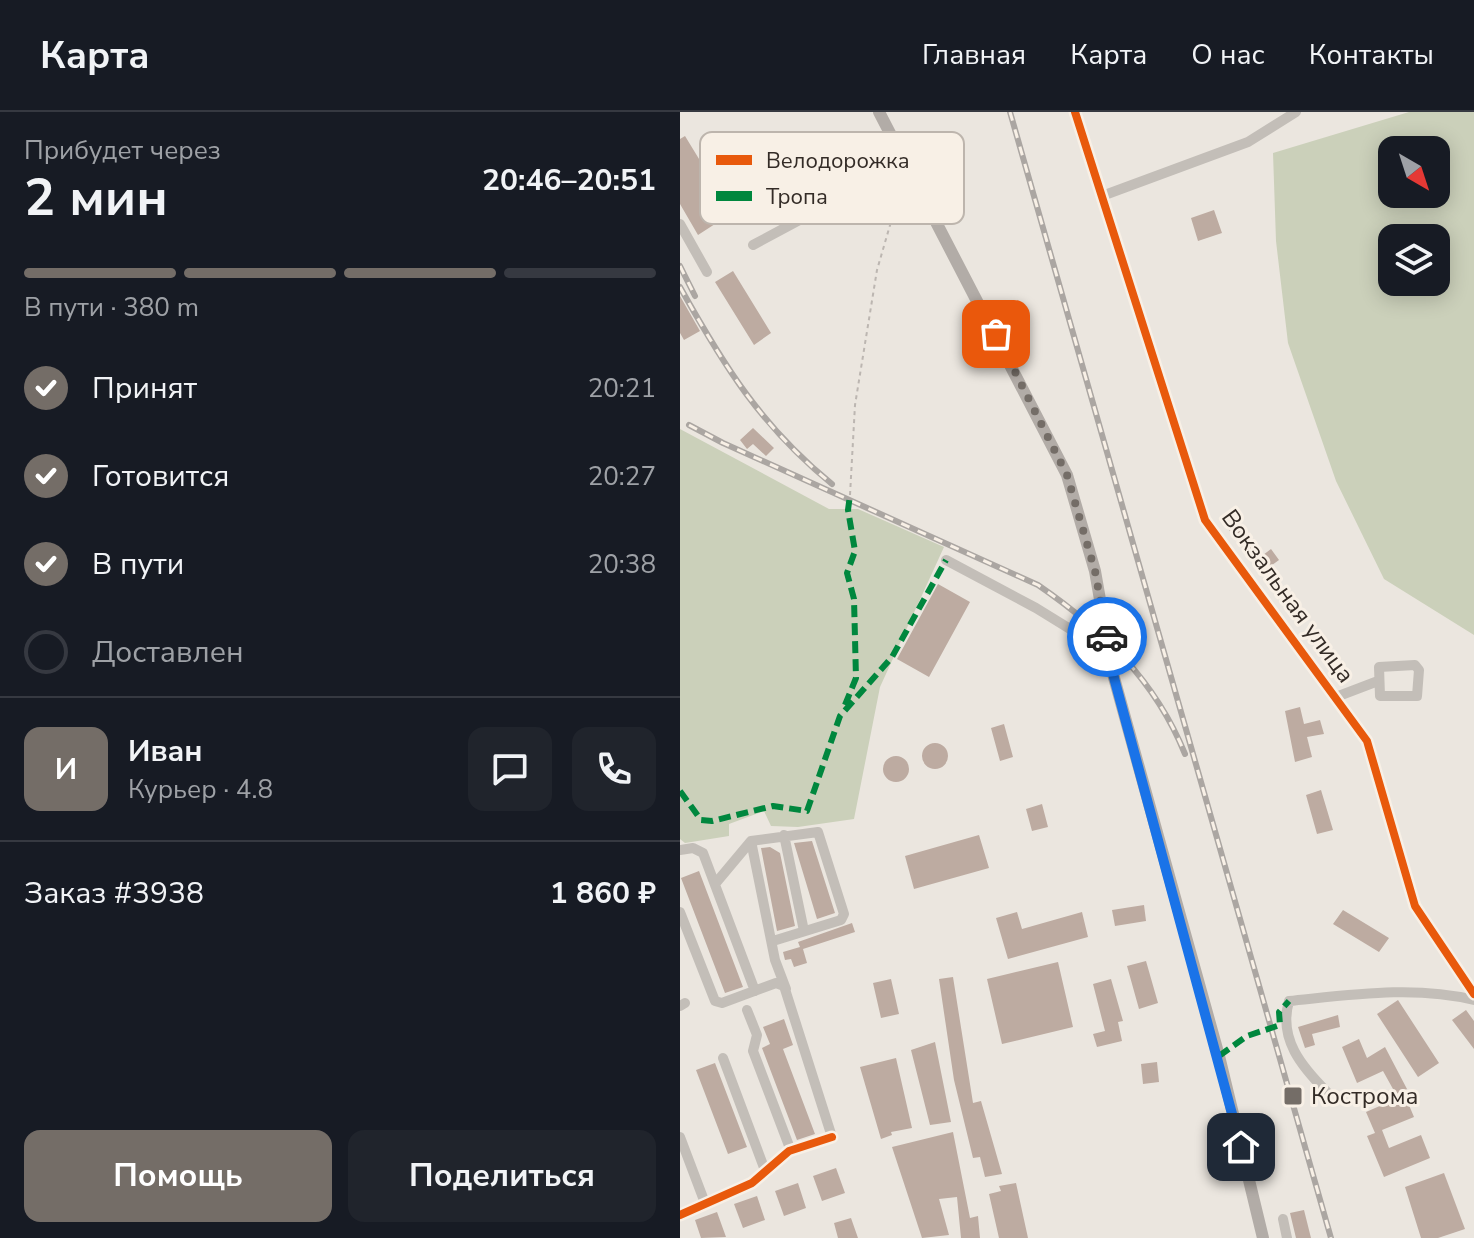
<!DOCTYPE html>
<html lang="ru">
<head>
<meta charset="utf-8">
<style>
  body { margin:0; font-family:"Nunito Sans",sans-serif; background:#20242c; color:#f1f3f6; height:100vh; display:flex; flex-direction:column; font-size:30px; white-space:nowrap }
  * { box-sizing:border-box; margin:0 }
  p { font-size:26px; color:#9ea1a6 }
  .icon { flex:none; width:44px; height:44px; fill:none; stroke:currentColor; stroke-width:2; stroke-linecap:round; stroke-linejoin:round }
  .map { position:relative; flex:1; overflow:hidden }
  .sheet { display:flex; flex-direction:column; background:#171b24; width:680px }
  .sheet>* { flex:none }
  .needle { width:52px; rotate:141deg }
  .fabs { position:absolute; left:698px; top:24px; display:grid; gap:16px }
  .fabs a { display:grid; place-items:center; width:72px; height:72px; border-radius:16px; background:#171b24; box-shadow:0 4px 20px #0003; font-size:40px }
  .pin { position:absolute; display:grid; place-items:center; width:68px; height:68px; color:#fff; margin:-34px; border-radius:16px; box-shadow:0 4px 12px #0006 }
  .courier { position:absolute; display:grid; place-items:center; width:80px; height:80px; margin:-40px; border:6px solid #1a73e8; border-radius:50%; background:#fff; color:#222; box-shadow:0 2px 10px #0007 }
  .head em { font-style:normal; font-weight:700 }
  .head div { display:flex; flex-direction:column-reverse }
  .head { display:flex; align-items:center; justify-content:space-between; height:136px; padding:0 24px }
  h1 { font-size:52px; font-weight:700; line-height:60px }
  .bar { display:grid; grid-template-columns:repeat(4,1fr); gap:12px 8px; align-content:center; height:96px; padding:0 24px }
  .bar i { height:10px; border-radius:6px; background:#363941 }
  .bar .on { background:#746d67 }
  .bar p { grid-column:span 4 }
  .line { display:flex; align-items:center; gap:20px; padding:0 24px; border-top:2px solid #363941 }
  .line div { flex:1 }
  .round { display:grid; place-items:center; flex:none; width:84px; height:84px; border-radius:16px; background:#20242c }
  ol { padding:0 24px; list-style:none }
  li { display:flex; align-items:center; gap:24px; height:88px }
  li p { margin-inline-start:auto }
  li .icon { padding:8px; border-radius:50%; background:#746d67; color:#fff; stroke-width:4 }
  li:last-child { color:#9ea1a6 }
  li i { width:44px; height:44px; border:4px solid #363941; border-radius:50% }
  .button { display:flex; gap:16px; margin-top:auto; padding:16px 24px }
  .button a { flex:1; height:92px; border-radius:16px; background:#746d67; color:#fff; font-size:32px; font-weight:700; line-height:92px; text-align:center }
  .button a+a { background:#20242c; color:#f1f3f6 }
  header { display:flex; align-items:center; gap:48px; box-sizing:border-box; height:112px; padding:0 40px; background:#171b24; border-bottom:2px solid #363941 }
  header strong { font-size:38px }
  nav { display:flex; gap:44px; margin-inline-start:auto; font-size:28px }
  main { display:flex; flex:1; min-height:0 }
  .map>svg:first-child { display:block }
</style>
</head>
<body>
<header>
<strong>Карта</strong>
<nav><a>Главная</a><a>Карта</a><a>О нас</a><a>Контакты</a></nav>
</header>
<main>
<section class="sheet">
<div class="head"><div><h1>2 мин</h1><p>Прибудет через</p></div><em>20:46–20:51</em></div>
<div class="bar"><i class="on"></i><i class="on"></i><i class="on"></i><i></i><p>В пути · 380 m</p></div>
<ol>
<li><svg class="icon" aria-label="check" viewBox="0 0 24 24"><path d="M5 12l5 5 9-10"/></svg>Принят<p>20:21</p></li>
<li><svg class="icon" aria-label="check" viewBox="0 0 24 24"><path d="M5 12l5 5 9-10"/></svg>Готовится<p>20:27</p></li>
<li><svg class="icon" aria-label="check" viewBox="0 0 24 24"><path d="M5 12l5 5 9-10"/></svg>В пути<p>20:38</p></li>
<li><i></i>Доставлен</li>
</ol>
<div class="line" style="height:144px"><b class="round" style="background:#746d67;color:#fff">И</b><div><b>Иван</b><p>Курьер · 4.8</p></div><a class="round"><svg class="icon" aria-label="chat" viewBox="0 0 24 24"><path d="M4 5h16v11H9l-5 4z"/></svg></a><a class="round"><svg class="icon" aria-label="phone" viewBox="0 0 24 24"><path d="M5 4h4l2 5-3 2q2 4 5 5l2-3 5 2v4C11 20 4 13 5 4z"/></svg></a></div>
<div class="line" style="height:104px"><div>Заказ #3938</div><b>1 860 ₽</b></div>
<div class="button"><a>Помощь</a><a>Поделиться</a></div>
</section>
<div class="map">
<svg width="794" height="1126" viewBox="0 0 794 1126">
  <rect width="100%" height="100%" fill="#ebe6df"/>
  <path fill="#cbd0ba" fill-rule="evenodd" d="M729,0h65v523l-90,-56 -48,-98 -48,-138 -12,-102 -3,-88zM712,38h44v44h-44zM712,126h44v44h-44z
    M0,317l149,80h29l86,38 -64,140 -26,132 -56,8 -27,-1 -7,-15 -35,13v12l-44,7 -5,-4z"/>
  <path fill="#bdaba1" d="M5,24l47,77 -34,22 -18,-31v-65z
    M534,98l8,23 -24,8 -7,-23z
    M53,159l38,62 -17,12 -39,-63z
    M0,184l20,35 -16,9 -4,-7z
    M73,316l21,20 -8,8 -13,-12 -6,5 -7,-9z
    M554,404l29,39 8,-6 8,11 -18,13 -37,-50z
    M258,472l32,18 -41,75 -32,-18z
    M620,595l4,17 16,-4 4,14 -17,3 5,20 -17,5 -10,-51z
    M324,612l9,33 -13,4 -9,-33z
    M242 644a13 13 0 1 1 26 0a13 13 0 1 1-26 0Z
    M203 657a13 13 0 1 1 26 0a13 13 0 1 1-26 0Z
    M641,678l12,40 -16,4 -11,-39z
    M362,692l6,23 -16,4 -6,-22z
    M299,723l10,33 -75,21 -9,-33z
    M132,729l23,72 -18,6 -23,-76z
    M90,735l10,6 15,73 -18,5 -16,-83z
    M19,759l44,116 -18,6 -44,-115z
    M464,793l2,16 -31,5 -3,-16z
    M663,798l46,28 -10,14 -46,-28z
    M337,800l5,17 60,-17 6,25 -80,22 -12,-41z
    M172,811l3,9 -52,17 4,14 -13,4 -3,-8 -6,1 -2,-8 17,-5 -2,-5z
    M466,849l12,42 -19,6 -12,-43z
    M378,850l15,65 -71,17 -15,-65z
    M273,865l20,126 8,-2 21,73 -17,3 -5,-20 -7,1 -19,-78 -15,-101z
    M211,867l8,35 -18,4 -8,-35z
    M431,867l12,42 -5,1 4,19 -25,6 -4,-13 12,-3 -12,-47z
    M718,888l41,63 -21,14 -41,-63z
    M786,898l8,11v28l-22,-29z
    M658,903l2,12 -28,7 3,11 -10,3 -7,-21z
    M104,907l9,26 -10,4 32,85 -18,6 -35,-92 8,-4 -7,-17z
    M679,927l8,19 18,-11 22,42 -4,2 11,26 -32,13 7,18 32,-13 9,23 -46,19 -17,-41 8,-3 -9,-21 32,-14 -15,-27 -26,12 -15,-36z
    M255,930l16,80 -21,3 -19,-75z
    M216,946l16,70 -21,4 1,3 -11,4 -21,-72z
    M477,950l2,20 -16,2 -2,-20z
    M35,951l32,84 -19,7 -32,-84z
    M273,1020l17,86 8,-2 2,22h-19l-4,-41 -18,2 10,36 -27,3 -30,-91z
    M156,1056l9,25 -23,8 -9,-25z
    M764,1061l21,56 -27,9h-17l-16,-51z
    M118,1071l8,25 -22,8 -9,-25z
    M336,1071l12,55h-29l-10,-44 12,-3 -2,-5z
    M77,1084l8,24 -22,8 -9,-24z
    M624,1098l7,28h-15l-6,-25z
    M37,1100l9,25 -25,1 -6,-18z
    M171,1106l7,20h-20l-4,-15z"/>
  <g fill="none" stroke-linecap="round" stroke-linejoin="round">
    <path stroke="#bcb6b1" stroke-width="2" stroke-dasharray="4 4" stroke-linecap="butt" d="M170,383l5,-90 22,-135 18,-62 -5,-26"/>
    <path stroke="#c3beb8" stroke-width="10" d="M395,0l130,408 162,221 48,165 59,88
      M422,84l146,-54 48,-30
      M0,112l27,48
      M73,133l151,-81
      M266,448l90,48 47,29 30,37
      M735,553l4,5 -2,26h-37l-1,-29z
      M656,585l42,-16
      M104,723l20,96
      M71,729l67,-9 26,82 -3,6 -68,21
      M0,738l13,-2 10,5 52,138
      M35,772l36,-43 24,119 11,29
      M0,800l35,89 7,2 54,-20 8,3 48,151 -43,14 -37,32 -72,32
      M0,894l5,-3
      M67,898l10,25 -4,16 38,100
      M43,946l43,115
      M647,980c-25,-25 -49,-53 -38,-91 60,-6 126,-16 185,-1
      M0,1025l25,66
      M603,1107l4,19"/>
    <path stroke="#b2aca7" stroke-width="12" d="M199,0l188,363 28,96 18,103 106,382 44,182"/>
    <defs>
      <path id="rail" d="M330,0l321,1126
        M0,154l15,30
        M0,175c44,79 81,139 152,197
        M9,313l34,18 315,142c64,44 117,95 147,169"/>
    </defs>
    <use href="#rail" stroke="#aba6a2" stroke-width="6"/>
    <use href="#rail" stroke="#f8f0e6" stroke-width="3" stroke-dasharray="9" stroke-linecap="butt"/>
    <path stroke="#00873e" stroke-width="6" stroke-dasharray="12 6" stroke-linecap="butt" d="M165,593l11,-27 -2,-79 -7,-26 8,-22 -7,-41 2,-15
      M0,679l21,29 11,1 61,-15 34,5 33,-95 52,-59 54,-97
      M539,944l28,-20 33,-11 -1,-13 10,-11"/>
    <defs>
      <path id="cycleway" d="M395,0l130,408 162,221 48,165 59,88
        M0,1103l72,-32 37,-32 43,-14"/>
    </defs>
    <use href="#cycleway" stroke="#f8f0e6" stroke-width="13"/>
    <use href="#cycleway" stroke="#e8590c" stroke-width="8"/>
  </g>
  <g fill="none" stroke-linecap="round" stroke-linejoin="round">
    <path stroke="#746d67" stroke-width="8" stroke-dasharray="0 14.4" d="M316,222l71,141 28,96 12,66"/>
    <path stroke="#1a73e8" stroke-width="10" d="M427,525l6,37 128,473"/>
  </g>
  <rect fill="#746d67" stroke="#f8f0e6" stroke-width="3" x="603" y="974" width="20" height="20" rx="4"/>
  <g text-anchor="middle" stroke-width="6" stroke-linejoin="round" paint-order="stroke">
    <g font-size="24" fill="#342c27" stroke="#f8f0e6">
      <text transform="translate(608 484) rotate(54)" y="8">Вокзальная улица</text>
    </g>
    <g font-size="24" fill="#342c27" stroke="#f8f0e6" text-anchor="start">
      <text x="631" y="992">Кострома</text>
    </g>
  </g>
  <rect x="20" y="20" width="264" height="92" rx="12" fill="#f8f0e6" stroke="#bdb5ad" stroke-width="2"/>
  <rect x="36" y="43" width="36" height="10" fill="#e8590c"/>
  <rect x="36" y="79" width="36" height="10" fill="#00873e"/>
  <g font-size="22" fill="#342c27">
    <text x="86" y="56">Велодорожка</text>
    <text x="86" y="92">Тропа</text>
  </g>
</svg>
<div class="fabs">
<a><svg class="needle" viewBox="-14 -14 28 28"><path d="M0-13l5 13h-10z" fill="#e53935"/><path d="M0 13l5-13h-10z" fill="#9ea1a6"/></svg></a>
<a><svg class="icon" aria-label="layers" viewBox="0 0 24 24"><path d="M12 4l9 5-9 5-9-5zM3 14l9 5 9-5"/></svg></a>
</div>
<div class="pin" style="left:316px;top:222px;background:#ea580c"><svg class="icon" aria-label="bag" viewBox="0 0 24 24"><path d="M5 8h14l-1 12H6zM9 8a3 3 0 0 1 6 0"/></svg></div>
<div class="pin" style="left:561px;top:1035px;background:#1f2937"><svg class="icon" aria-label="home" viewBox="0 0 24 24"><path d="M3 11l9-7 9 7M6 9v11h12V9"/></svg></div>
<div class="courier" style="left:427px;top:525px"><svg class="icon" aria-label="car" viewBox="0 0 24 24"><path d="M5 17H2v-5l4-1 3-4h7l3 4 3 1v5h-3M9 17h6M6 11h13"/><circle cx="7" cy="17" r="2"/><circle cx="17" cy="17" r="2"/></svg></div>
</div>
</main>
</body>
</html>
